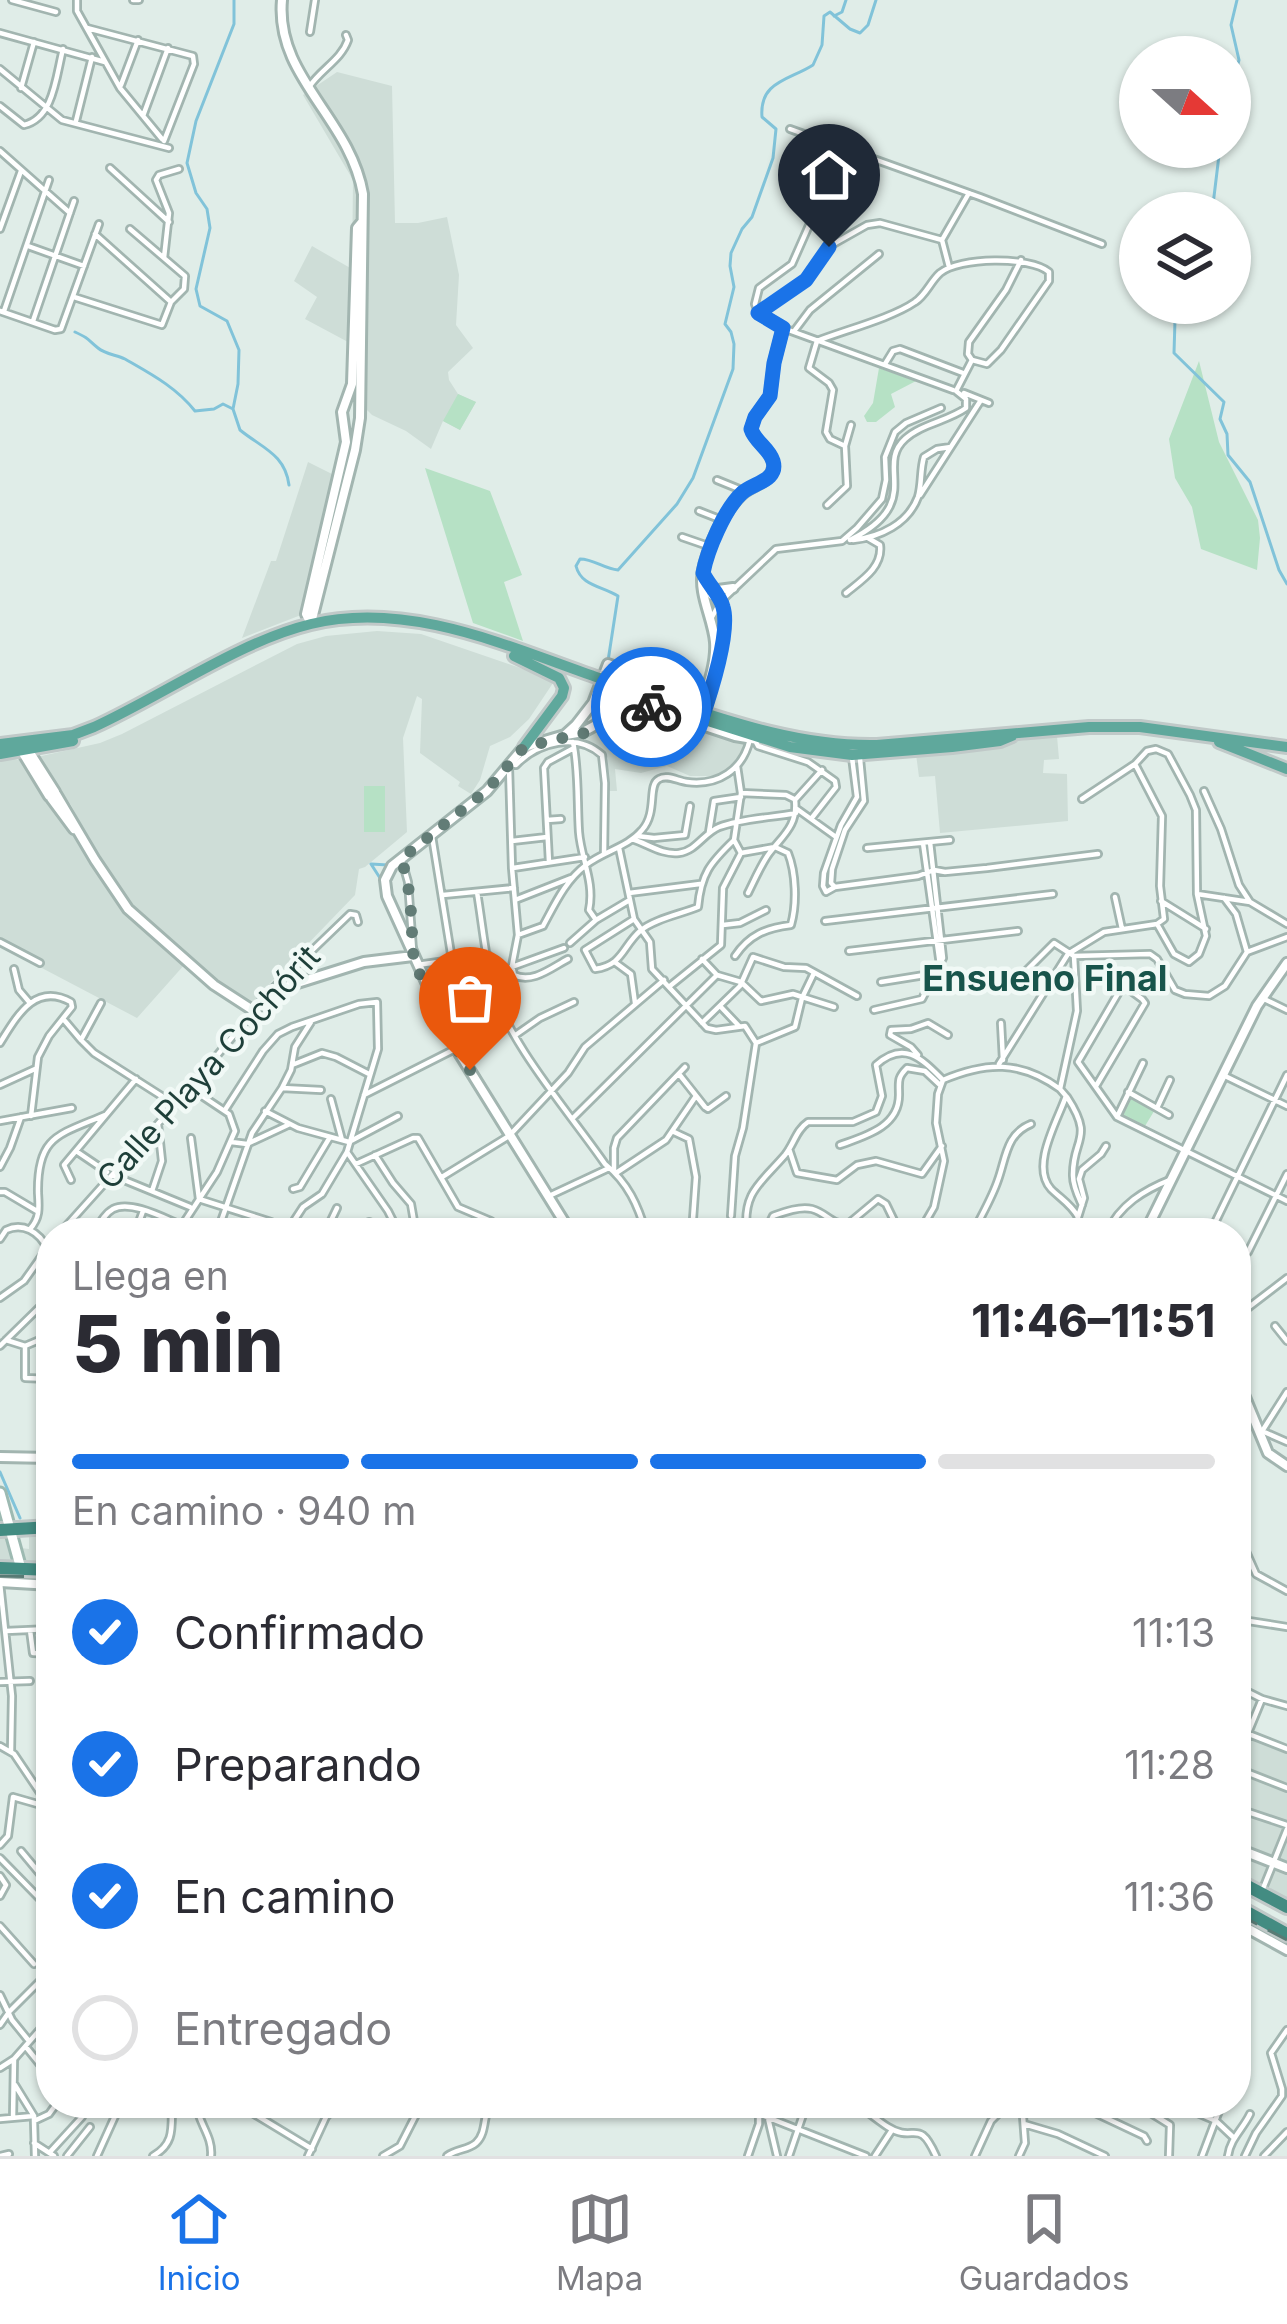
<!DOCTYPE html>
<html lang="es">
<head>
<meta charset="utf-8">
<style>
  body { margin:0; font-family:Inter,sans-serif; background:#f2f2f3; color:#2b2b33; height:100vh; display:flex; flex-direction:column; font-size:45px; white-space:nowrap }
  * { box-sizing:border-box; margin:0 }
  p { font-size:39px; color:#7c7c81 }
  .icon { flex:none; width:66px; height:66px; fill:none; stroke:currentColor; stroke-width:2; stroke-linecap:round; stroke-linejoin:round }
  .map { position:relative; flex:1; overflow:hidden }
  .side { position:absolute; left:36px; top:1218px; width:1215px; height:900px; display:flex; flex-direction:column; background:#fff; border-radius:48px; box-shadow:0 3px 9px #0004 }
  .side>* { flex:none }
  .needle { width:78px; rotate:111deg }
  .tools { position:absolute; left:1119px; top:36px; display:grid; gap:24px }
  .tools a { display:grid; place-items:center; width:132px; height:132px; border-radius:50%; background:#fff; box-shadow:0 3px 9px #0004; font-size:60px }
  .pin { position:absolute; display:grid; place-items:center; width:102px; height:102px; color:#fff; margin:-123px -51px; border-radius:50% 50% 50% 0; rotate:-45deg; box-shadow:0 0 12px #0007 }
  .pin .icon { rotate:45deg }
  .courier { position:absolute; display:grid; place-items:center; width:120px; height:120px; margin:-60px; border:9px solid #1a73e8; border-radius:50%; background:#fff; color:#222; box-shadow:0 3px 15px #0007 }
  .headline em { font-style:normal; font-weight:800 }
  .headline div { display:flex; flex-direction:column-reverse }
  .headline { display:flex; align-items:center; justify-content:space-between; height:204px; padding:0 36px }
  h1 { font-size:78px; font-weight:800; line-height:90px }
  .bar { display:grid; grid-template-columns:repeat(4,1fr); gap:18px 12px; align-content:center; height:144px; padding:0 36px }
  .bar i { height:15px; border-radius:9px; background:#e1e1e2 }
  .bar .current { background:#1a73e8 }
  .bar p { grid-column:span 4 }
  ol { padding:0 36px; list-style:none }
  li { display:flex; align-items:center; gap:36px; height:132px }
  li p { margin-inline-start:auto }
  li .icon { padding:12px; border-radius:50%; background:#1a73e8; color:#fff; stroke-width:4 }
  li:last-child { color:#7c7c81 }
  li i { width:66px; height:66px; border:6px solid #e1e1e2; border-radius:50% }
  .dock { display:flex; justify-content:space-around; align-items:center; height:168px; border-top:3px solid #e1e1e2; background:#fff; font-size:33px; color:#7c7c81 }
  .dock a { display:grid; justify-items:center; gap:6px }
  .dock .current { color:#1a73e8 }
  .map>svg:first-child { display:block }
</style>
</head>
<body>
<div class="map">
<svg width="1287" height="2156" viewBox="0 0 1287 2156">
  <rect width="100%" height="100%" fill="#e0ede8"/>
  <path fill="#ceddd7" d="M337,72l55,14 3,137h23l29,-6 12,58 -3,50 17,23 -25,24 1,8 9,14 18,8 -16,28 -17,-9 -12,28 -25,-18 -34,-16 -8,-8 1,-61 -17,-4 -43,-23 12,-22 -23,-16 18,-35 40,23 1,-89 -50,-85z
    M308,462l28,14 -35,139 -59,23 29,-77h5z
    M377,631l44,3 134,46 -26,39 -19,18 -20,9 -10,34 -9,14 -13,-8 2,-4 -40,-29 2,-54 -5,-3 -14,42 4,94 -42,35 -6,2 -4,26 -106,110 -64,-41 -48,54 -137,-72v-190l19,4 76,92 -24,-47 -34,-48 63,-14 22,-9 175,-90 29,-8z
    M636,705l106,35 4,2v5l-10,17 -14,12h-32l-23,-10 -26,7 -26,-4 2,22h-9v-33l-13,-14 -18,-4z
    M1057,736l2,23 -15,1 -1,13 24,1 1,47 -128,12 -5,-57 -16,1 -3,-23z
    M29,1531l22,1v32l-51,-2v-27l8,-1 5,13 16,2z
    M1249,1737l38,15v152l-51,-27 3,-22 -3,-2v-83z"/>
  <path fill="#b6e1c5" d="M1199,361l20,81 39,78 2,18 -3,32 -56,-21 -9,-42 -17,-29 -6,-39z
    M879,368l37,13 -25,13 4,13 -19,15h-9l-3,-6 9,-13z
    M458,394l18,8 -16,28 -17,-9z
    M425,468l65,23 32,84 -18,7 19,59 -50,-18z
    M364,786h21v46h-21z
    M1128,1093l28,15 -11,18 -26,-12z"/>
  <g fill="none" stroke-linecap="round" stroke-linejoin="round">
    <path stroke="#81c3d9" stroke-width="3" d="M234,0v24l-38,97 -9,42 9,30 11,16 3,19 -14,61 4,17 27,15 12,29 -1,34 -5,25 7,21c22,18 45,24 49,55
      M834,16l8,-4 4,-12
      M1230,92l9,-32 -8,-35 6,-25
      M1212,213l8,-66
      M1204,303l-29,17 -1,33 50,49 -4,17 7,15 1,21 22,27 29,88 8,14
      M75,332c15,7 12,7 23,16 7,6 19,7 27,11 26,15 51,28 70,52l19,-2 9,-5 10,5
      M608,661l10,-65c-16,-10 -37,-10 -42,-30l4,-7c14,0 24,10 38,11l59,-66 16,-26 40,-109 1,-25 -3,-12 -6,-8 9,-37 -4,-21 1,-13 11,-24 10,-12 21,-59 3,-29 -14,-12c-3,-36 28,-37 51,-52l9,-20 2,-29 6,-4 20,17 10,4 8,-8 8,-25
      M380,878l-9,-14 17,1 3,-3
      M0,1472l20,46"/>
    <defs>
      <path id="minor" d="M12,0l44,12
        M77,0v11l43,77 42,51
        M133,0h6
        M87,28l106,28 1,8 -30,77
        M310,32l5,-32
        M0,33l105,29
        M0,69l62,51 107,28
        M121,85l17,-45
        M309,87c12,-18 32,-27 39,-47l-2,-5
        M21,88l13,-46
        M0,106l24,19c30,-7 32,-49 39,-76
        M143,116l25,-68
        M76,121l16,-64
        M790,129l190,68 122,47
        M0,151l70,62
        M110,168l59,54
        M822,196l-30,68 -33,24 -4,16 3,9 47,-33 23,-33 39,-22 13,-2 62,17
        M0,229l21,-58
        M95,234l76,68
        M942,240l27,-47
        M942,240l7,27
        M28,246l56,20
        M164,258l5,-45 -13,-33 3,-5 20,-6
        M74,297l88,28 9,-23 13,-13 1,-13 -55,-47
        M0,311l55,19 6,-1 38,-105
        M4,311l45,-131
        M33,321l41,-120
        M783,328l170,62
        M795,330l15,-20 69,-56
        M885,364l8,-13 7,-2 63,24
        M964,393l25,10
        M845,446l-15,-7 -4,-7 7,-42 -4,-7 -20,-15 8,-27c28,-11 75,-23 98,-39 11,-7 15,-20 25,-29 19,-16 90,-17 109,-1v9l-48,69 -14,14 -15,-4 -4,-6 1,-12 37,-52 15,-30
        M717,480l27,11
        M920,495l61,-95
        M827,505l20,-19 -2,-40 6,-21
        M699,511l23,9
        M682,537l29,10
        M850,540c76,-38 24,-73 55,-101 16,-15 43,-18 61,-31v-9l-10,-8 16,-31
        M853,540c27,-3 55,-16 65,-43 4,-13 2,-27 6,-40l13,-8 14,-2
        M846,593c16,-13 37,-26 34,-48l-12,-7
        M712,617l9,-16 55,-52 66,-8 15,-13 25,-29 4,-19 -1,-23 10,-25 11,-9 35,-15
        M755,740l3,6 50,16 27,19 1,6 -25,32
        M573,742c6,30 4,59 6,90 2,27 16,50 10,78l7,10
        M1156,749l12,5 22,41 6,15 1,84 9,42 -7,18 -10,8 -15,-8 -17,-30 7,-5 -4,-33 2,-70 -27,-52 12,-13z
        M852,757l5,40 -16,28 -17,48 -1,13 3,6 9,-5 83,-11 16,-6 11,2 42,-4 111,-14
        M511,764l5,1c22,-23 61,-33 86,-10l3,28 -1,71
        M737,766l4,27 -7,47 7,13
        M509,767l3,101 6,67 -6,31 2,9c18,9 37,-7 54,-16
        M1204,791l17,38 18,56 11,17 37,22
        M741,793l45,2 8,4
        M1082,799l53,-35
        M795,800l27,-30
        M797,809l39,28
        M547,820l14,-1
        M709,832l5,-31 27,-4
        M432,836l20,124
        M637,836l17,2 31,-3 5,-29
        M632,839c16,5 30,16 47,14 17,-2 25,-20 40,-26 24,-9 52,-9 77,-14
        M512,841l35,-4
        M923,843l17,122
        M619,848l15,71 16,23 2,27 55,59 9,2 29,-4 11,17
        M867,848l83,-8
        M402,861l6,21 5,68
        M549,862l-5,-94 4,-6 26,-14
        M513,868l72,-11
        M835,887l-4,-4 1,-14 13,-39 19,-29 -4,-42
        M477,892c5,30 8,62 15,92 13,55 80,132 113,180 23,19 33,41 41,69
        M629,893l71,-9
        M748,893c6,-12 12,-26 20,-38 14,-19 30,-29 27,-55
        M1197,894l53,8
        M443,895l71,-7
        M1115,897l7,32
        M1224,898l12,16 11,38
        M515,900l56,-22
        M1161,901l45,28
        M634,919l-49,31 10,19c28,-4 27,-22 45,-38 14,-12 41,-17 58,-24 3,-33 12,-44 36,-67
        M825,921l228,-27
        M723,925l17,-2 26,-13
        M518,935l25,-9c12,-22 22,-45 43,-61 18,-14 42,-18 56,-35 16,-18 5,-45 17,-51 8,-5 19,2 28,3 31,4 56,-12 63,-43
        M0,942l40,21
        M570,943l26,-23 32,-19
        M849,951l169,-20
        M735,956c14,-21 31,-28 56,-31 6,-21 5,-52 -3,-72l-13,-6 -34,6
        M1074,956l3,55 -17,78 6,7c-8,24 -36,70 -15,93 10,10 20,15 27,28
        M702,959l15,16 24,7 20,19 32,-7 41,13
        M616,963l15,11 4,29
        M417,965l71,-10
        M14,969l5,21 11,13
        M881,982l56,-9
        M1123,985l-45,77 39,55 170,84
        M670,986l51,-41 2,-57 18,-35
        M1010,987l44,-44 20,13 76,-2 7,5 18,31 10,4 24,2 16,-10 22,-34 40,-15
        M269,992l81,-78 6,1 2,7
        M469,992l18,-10 8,-9 69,-25
        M1262,998l25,12
        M101,1003l-20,37 13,13 80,51
        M720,1006l19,20
        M874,1010l48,-11 21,-41 -13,-116
        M65,1021l16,19
        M702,1023l38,-37 13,-29 31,10 22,1 51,28
        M1001,1023l2,37
        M517,1034l23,-16 34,-16
        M0,1043c17,-27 35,-61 71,-41l1,5 -23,29 -11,21 -7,59
        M756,1043l39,-16 7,-29 12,-25
        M918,1055l-7,-8 -21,-12 1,-5 20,-1 17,-6 20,12
        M999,1064l69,-110 36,-22 53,-8
        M292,1065l30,-12 14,4 33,17
        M679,1074l26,33 3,2 18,-13
        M1223,1075l64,31
        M943,1080c43,-18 77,-20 117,9
        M0,1085l35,-16
        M1096,1086l49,-83 -3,-4 -34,-25
        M282,1088l39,2
        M1128,1092l41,23
        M364,1095l91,-46
        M1067,1097c28,43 5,41 6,79 0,10 5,20 9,29
        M331,1099l11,41
        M1157,1108l13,-28
        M225,1110l38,-59 15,-17 14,-7 67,-23 18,-2 1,47 -31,103 -25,42 -19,13 -17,26
        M265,1111l33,17 51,14 49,-26
        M1117,1117l26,-54
        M573,1118l144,-143
        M0,1121l72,-13
        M674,1132l15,7 7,38 -4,56
        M191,1138l8,61 72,23 17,11
        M231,1142l16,2 43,-20
        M840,1145c25,-9 59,-18 59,-50 0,-14 -2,-17 8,-27l18,3 15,14
        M789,1149l8,24 40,7 20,-15 19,-4 46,13 20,-28
        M76,1151l31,21
        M347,1152l41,59 11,22
        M375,1155l18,28 18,21 5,29
        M356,1164l57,-26h5l40,69 33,14
        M0,1167l10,-19 11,-31
        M614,1171v-23l3,-10 68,-71
        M616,1173l50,-33 30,-44
        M112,1175l78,32
        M442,1177l67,-41 59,-63 17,-26 79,-67
        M71,1180l-7,-15 72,-86
        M293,1189l7,-2 30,-50
        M152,1191l10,-30 -4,-37
        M0,1192h5l32,19
        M549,1196l60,-28
        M731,1216l4,-60 8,-28 13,-85
        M30,1229c10,-11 9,-21 8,-36 -1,-57 20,-58 67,-78
        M326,1231l11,-23
        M60,1233l130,-145 64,-77
        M94,1233c5,-8 10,-19 19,-24 18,-9 51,9 68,16
        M135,1233l8,-22
        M177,1233l40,-61 18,-41 -6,-17 -39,-26
        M217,1233l35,-100 30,-45 9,-18 4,-23 16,-25
        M257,1233l2,-14
        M324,1233l6,-4h24l15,-7 28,11
        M677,1233l15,-6
        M747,1233c-5,-41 14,-50 38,-78 9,-11 11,-25 23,-33h45l23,-10 6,-16 -6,-31c28,-25 45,-7 67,15
        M765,1233l8,-17c11,-4 27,-10 39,-7 15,4 19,16 36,15l30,-25 8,5 14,29
        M919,1233l15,-26 10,-46 -8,-38 2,-29 5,-14
        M973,1233c8,-17 19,-35 25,-53 8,-22 8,-46 33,-56
        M1073,1233l11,-35 -5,-19 3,-9 19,-16 5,-8
        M1107,1233c12,-28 37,-43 65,-54
        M1210,1233l77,-158
        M0,1239l6,-9c17,-8 33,2 41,18
        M1236,1259l12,-7 39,-78
        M1236,1259l4,24
        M0,1298l24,-17 27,-38
        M1236,1317l51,-39
        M1275,1326l12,15
        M6,1340l19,6 26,-11
        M0,1346l51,-50
        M25,1346v32l26,1
        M1262,1431l25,11
        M1261,1433l26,-41
        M1236,1529l20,45 31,17
        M0,1583l12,113 -1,55
        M1236,1619l51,8
        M30,1630l3,23 18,1
        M6,1631l45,-2
        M1236,1653l6,2
        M0,1682l30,-1
        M1236,1686l26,13 25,7
        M1236,1729l51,20
        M47,1741l4,1
        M0,1746l14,8 37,55
        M1236,1762l26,-63
        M1236,1768l51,20
        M1236,1808l51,17
        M0,1845l8,-9 5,-39 28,8 10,-6
        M21,1851l30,36
        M0,1858l43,44
        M0,1876l6,9 -6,11
        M1262,1891l25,-62
        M51,1897l-8,5 8,25
        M0,1926l34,38
        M0,1995l12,25 17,21
        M0,2025l9,-13 42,-42
        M26,2047l25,31
        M39,2061l12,-11
        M0,2068l14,-9 37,-42
        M15,2085l19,31
        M196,2103c2,20 17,33 15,53
        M236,2103l76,46
        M854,2103c12,7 23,17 34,24 27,17 30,-11 48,29
        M976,2103l23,8
        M1074,2103l70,33 3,5
        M1174,2103l42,18 18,17
        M1146,2110l24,15 -1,31
        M759,2114l107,42
        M13,2118l1,-59
        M768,2118l9,38
        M0,2119l34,-3v5l15,-7 8,-11
        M34,2121l1,35
        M1024,2124l34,10 47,22
        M34,2143l20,13
        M50,2152l32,-35
        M0,2156l9,-2
        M67,2156l23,-29
        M97,2156l19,-42 14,-11
        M153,2156c23,-13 18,-30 19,-53
        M308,2156l18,-39 12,-14
        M383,2156l17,-10 22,-43
        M447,2156c9,-7 21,-6 29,-13 11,-10 7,-28 14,-40
        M748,2156l11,-32v-21
        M789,2156l18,-53
        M875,2156l17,-26
        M975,2156l16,-35 18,-18
        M1019,2156l6,-13 -3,-40
        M1202,2156l20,-53
        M1228,2156c2,-17 15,-27 22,-42
        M1245,2156l11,-23 26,-37v-7l-11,-36 16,-23
        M1264,2156l23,-24"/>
      <path id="tertiary" d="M282,0c-7,77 68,118 81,194l-3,224 -5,32 -44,173
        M703,574l20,34 -3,47
        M712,595l6,-5 15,-2
        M311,624l-5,-10 40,-172 -4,-30 10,-28 5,-156 5,-6
        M706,707l10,-37
        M693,722l42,14 18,3
        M696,723c7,-25 21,-55 19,-81 -2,-24 -17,-48 -12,-72 5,-23 20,-57 37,-74 10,-11 32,-13 33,-29 2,-15 -18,-24 -22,-38l4,-12 15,-21 4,-33 9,-35 -25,-15
        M566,735l17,-3 53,-29 31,10
        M27,748l28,44
        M21,750l28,46
        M56,794l39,66 33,49 86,76 40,26 18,-20 92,-29 49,-6
        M51,798l23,31
        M571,1233l-115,-185 -69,-152 -2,-16 7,-14 95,-75 37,-44 41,-12 11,-10 17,-22 15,-39 22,8 15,13 61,22
        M1145,1233l112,-227 30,-43
        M1236,1383l6,7 26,63 19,13
        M0,1457l51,1
        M0,1582l51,3
        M1236,1848l51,20
        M1236,1922l51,28"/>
      <path id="secondary" d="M0,1493l21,76"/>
      <path id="primary" d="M514,656l45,22 5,10 -2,8 -38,51
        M615,684c85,26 171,63 262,61l212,-18h51l147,20
        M667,708l123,39 62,8 100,-8 48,-6 12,-5
        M1219,742l68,27
        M0,744l73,-9 21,-8c68,-31 146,-86 217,-103 98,-24 198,23 288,54
        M0,754l73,-13"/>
      <path id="trunk" d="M0,1530l51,-3
        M0,1568l51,2
        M1236,1880l51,27
        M1236,1906l51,28"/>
    </defs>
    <use href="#minor" stroke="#a2b5b0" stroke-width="10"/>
    <use href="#tertiary" stroke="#a2b5b0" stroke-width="14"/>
    <use href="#secondary" stroke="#9dbab2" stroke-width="15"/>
    <use href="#primary" stroke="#c0c9c8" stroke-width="16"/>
    <use href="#trunk" stroke="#c0c9c8" stroke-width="18"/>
    <use href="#minor" stroke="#fff" stroke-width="4.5"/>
    <use href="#tertiary" stroke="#fff" stroke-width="8"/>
    <use href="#secondary" stroke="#fff" stroke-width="9"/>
    <use href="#primary" stroke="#5fa89c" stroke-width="10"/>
    <use href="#trunk" stroke="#438c82" stroke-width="12"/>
    <path stroke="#597b75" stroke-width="3" stroke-dasharray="24 12" stroke-linecap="butt" d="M0,1576l51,1
      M1236,1913l51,27"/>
    <defs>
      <path id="primary-bridge" d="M599,678l16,6"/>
    </defs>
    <use href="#primary-bridge" stroke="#c0c9c8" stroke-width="16" stroke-linecap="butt"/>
    <use href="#primary-bridge" stroke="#5fa89c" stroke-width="10"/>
  </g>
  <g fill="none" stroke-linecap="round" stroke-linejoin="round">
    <path stroke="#627c76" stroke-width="12" stroke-dasharray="0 21.6" d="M470,1070c-14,-21 -55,-97 -57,-118 -2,-32 -1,-63 -12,-93l86,-69 37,-43 60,-14 48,-29 19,3"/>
    <path stroke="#1a73e8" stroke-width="15" d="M651,707l49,17c9,-26 31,-92 23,-117 -3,-12 -15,-23 -20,-34 4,-22 22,-65 39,-80 10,-10 37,-12 31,-32 -4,-13 -18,-19 -22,-32l4,-12 15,-21 4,-33 9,-35 -25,-15 48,-33 23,-33"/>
  </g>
  <g text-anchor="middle" stroke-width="9" stroke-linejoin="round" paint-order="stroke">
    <g font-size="33" fill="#1e3f39" stroke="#f1f9f6">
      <text transform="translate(208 1067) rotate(-48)" y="12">Calle Playa Cochórit</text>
    </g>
    <g font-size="36" font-weight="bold" fill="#18544b" stroke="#f1f9f6">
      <text x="1045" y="991">Ensueno Final</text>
    </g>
  </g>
</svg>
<div class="tools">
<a><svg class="needle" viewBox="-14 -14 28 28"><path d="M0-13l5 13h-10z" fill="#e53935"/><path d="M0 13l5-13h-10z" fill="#7c7c81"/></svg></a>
<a><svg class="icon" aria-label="layers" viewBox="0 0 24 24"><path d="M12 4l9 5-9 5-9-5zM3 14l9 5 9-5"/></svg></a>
</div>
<div class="pin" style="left:470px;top:1070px;background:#ea580c"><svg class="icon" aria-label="bag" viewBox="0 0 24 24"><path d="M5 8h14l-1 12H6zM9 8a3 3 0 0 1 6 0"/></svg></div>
<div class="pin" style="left:829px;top:247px;background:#1f2937"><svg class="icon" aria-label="home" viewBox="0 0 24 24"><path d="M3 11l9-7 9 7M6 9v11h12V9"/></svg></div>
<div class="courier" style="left:651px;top:707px"><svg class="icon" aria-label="bike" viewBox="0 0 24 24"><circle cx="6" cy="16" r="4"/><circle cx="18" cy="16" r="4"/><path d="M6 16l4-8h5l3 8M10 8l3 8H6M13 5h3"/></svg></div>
<section class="side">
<div class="headline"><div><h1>5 min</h1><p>Llega en</p></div><em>11:46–11:51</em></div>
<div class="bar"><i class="current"></i><i class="current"></i><i class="current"></i><i></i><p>En camino · 940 m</p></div>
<ol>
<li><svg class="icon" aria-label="check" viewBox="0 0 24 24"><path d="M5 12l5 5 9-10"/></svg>Confirmado<p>11:13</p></li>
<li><svg class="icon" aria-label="check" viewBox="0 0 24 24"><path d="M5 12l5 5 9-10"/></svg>Preparando<p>11:28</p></li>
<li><svg class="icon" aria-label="check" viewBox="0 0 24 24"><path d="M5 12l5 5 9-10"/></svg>En camino<p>11:36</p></li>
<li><i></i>Entregado</li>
</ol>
</section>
</div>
<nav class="dock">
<a class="current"><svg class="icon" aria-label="home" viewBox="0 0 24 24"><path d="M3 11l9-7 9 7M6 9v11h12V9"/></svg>Inicio</a>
<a><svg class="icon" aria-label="map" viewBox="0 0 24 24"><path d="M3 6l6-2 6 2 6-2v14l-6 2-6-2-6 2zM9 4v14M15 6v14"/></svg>Mapa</a>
<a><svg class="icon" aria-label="saved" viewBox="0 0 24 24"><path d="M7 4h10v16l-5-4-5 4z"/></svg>Guardados</a>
</nav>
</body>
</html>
